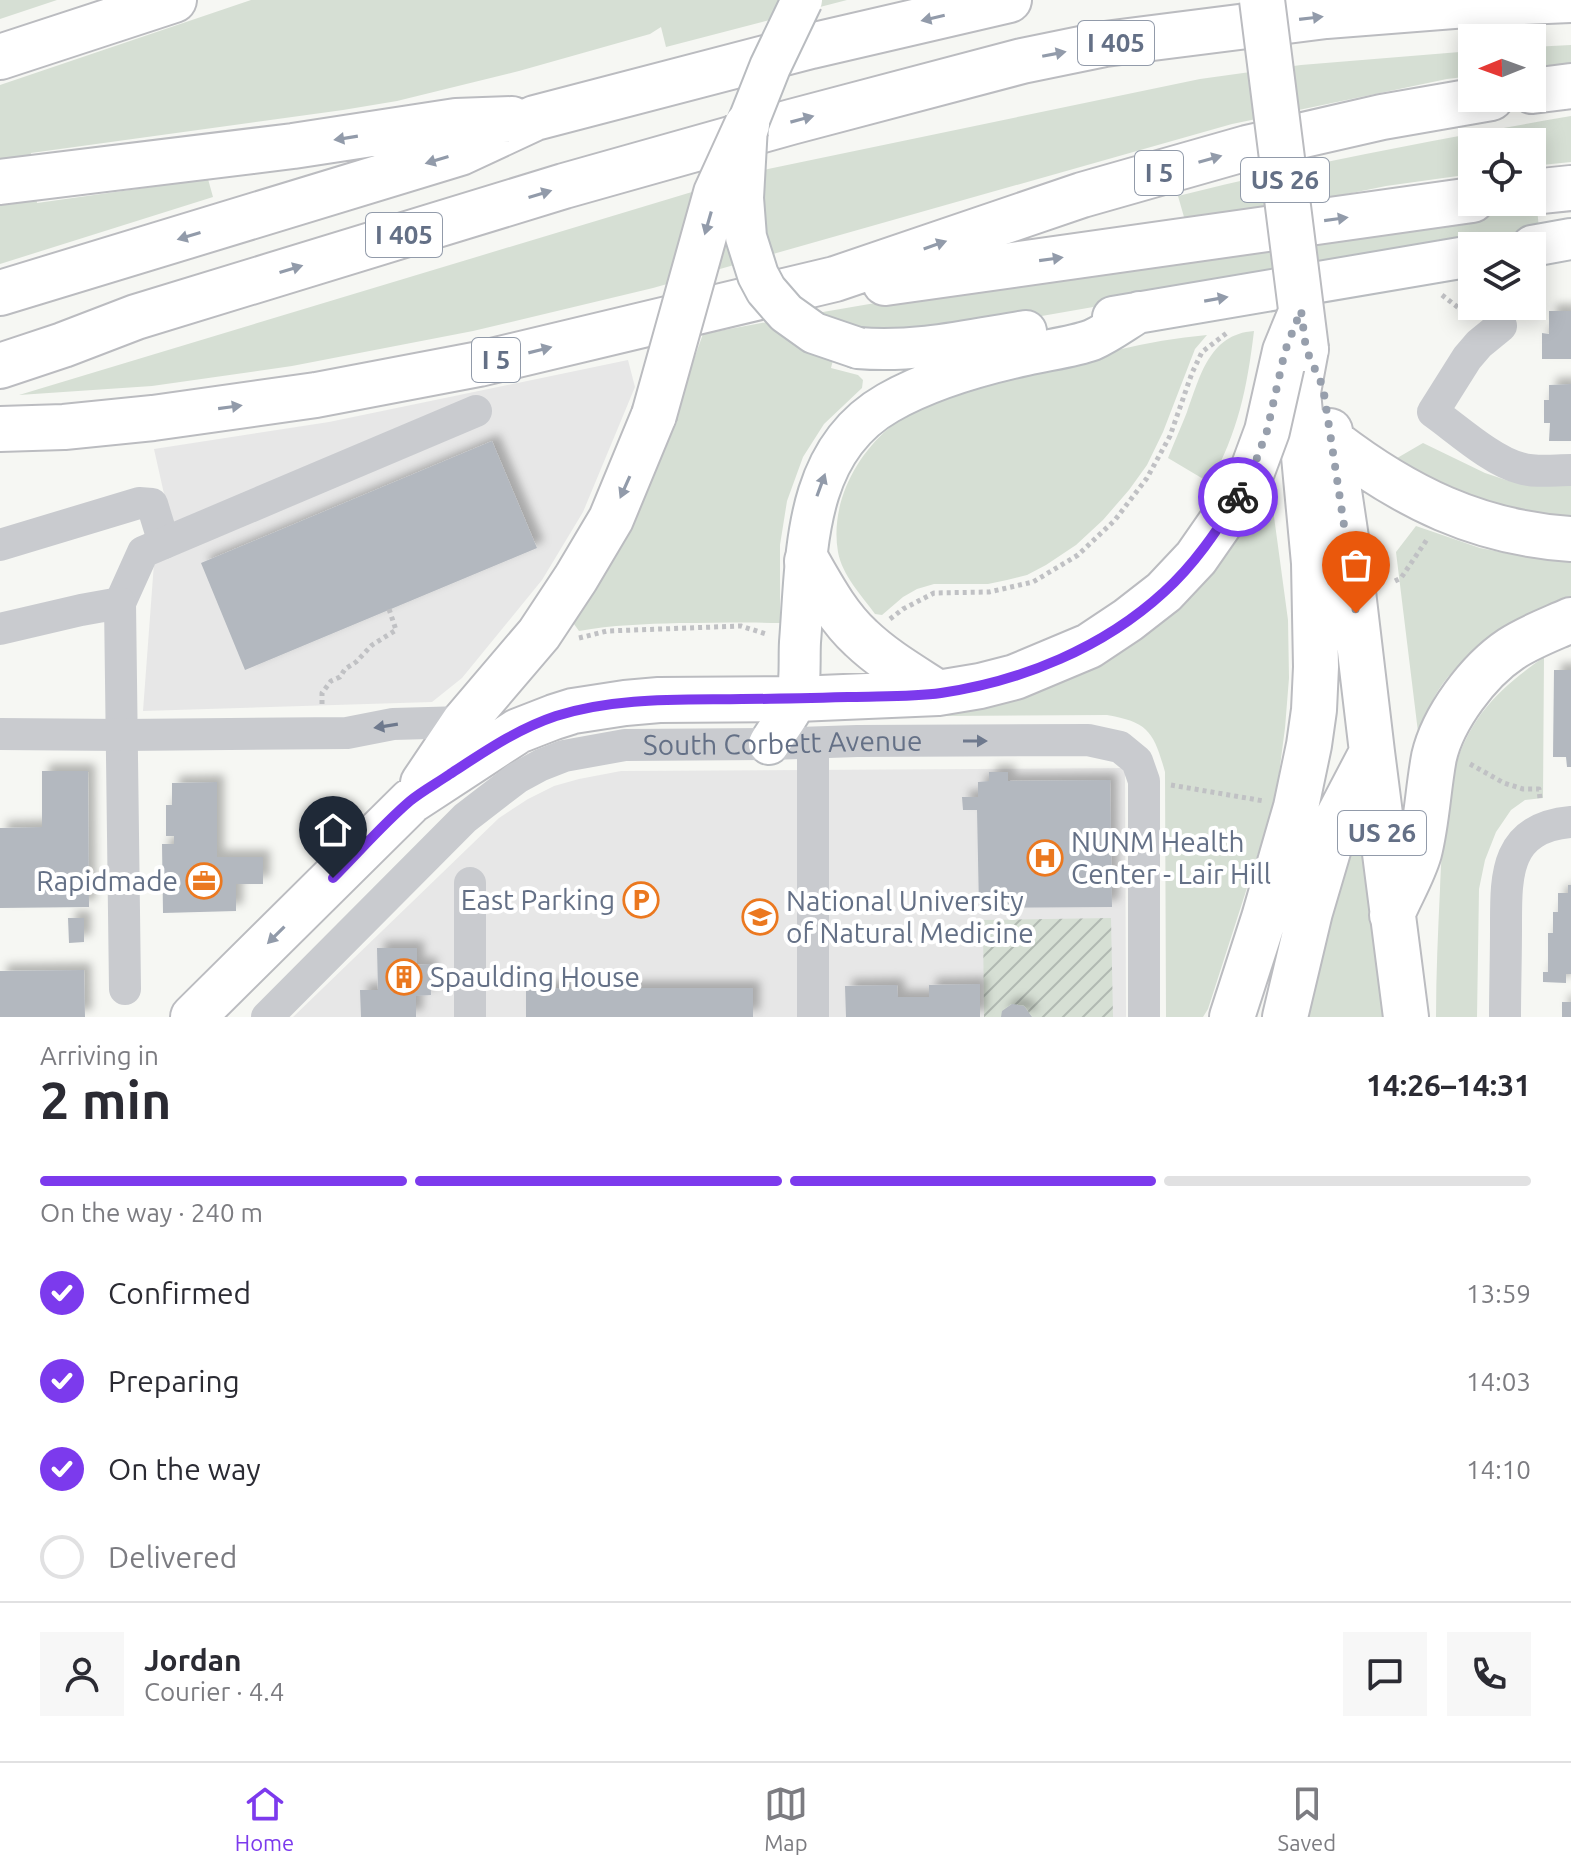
<!DOCTYPE html>
<html lang="en">
<head>
<meta charset="utf-8">
<style>
  body { margin:0; font-family:Ubuntu,sans-serif; background:#f7f7f7; color:#2b2b33; height:100vh; display:flex; flex-direction:column; font-size:30px; white-space:nowrap }
  * { box-sizing:border-box; margin:0 }
  p { font-size:26px; color:#7c7c81 }
  .icon { flex:none; width:44px; height:44px; fill:none; stroke:currentColor; stroke-width:2; stroke-linecap:round; stroke-linejoin:round }
  .map { position:relative; height:1017px; overflow:hidden }
  .sheet { display:flex; flex-direction:column; background:#fff; flex:1 }
  .sheet>* { flex:none }
  .needle { width:52px; rotate:269deg }
  .buttons { position:absolute; left:1458px; top:24px; display:grid; gap:16px }
  .buttons a { display:grid; place-items:center; width:88px; height:88px; border-radius:0px; background:#fff; box-shadow:0 4px 20px #0003; font-size:40px }
  .pin { position:absolute; display:grid; place-items:center; width:68px; height:68px; color:#fff; margin:-82px -34px; border-radius:50% 50% 50% 0; rotate:-45deg; box-shadow:0 0 8px #0007 }
  .pin .icon { rotate:45deg }
  .courier { position:absolute; display:grid; place-items:center; width:80px; height:80px; margin:-40px; border:6px solid #7c3aed; border-radius:50%; background:#fff; color:#222; box-shadow:0 2px 10px #0007 }
  .head em { font-style:normal; font-weight:600 }
  .head div { display:flex; flex-direction:column-reverse }
  .head { display:flex; align-items:center; justify-content:space-between; height:136px; padding:0 40px }
  h1 { font-size:52px; font-weight:600; line-height:60px }
  .bar { display:grid; grid-template-columns:repeat(4,1fr); gap:12px 8px; align-content:center; height:96px; padding:0 40px }
  .bar i { height:10px; border-radius:6px; background:#e1e1e2 }
  .bar .current { background:#7c3aed }
  .bar p { grid-column:span 4 }
  .line { display:flex; align-items:center; gap:20px; padding:0 40px; border-top:2px solid #e1e1e2 }
  .line div { flex:1 }
  .round { display:grid; place-items:center; flex:none; width:84px; height:84px; border-radius:0px; background:#f7f7f7 }
  ol { padding:0 40px; list-style:none }
  li { display:flex; align-items:center; gap:24px; height:88px }
  li p { margin-inline-start:auto }
  li .icon { padding:8px; border-radius:50%; background:#7c3aed; color:#fff; stroke-width:4 }
  li:last-child { color:#7c7c81 }
  li i { width:44px; height:44px; border:4px solid #e1e1e2; border-radius:50% }
  .tab-bar { display:flex; justify-content:space-around; align-items:center; height:112px; border-top:2px solid #e1e1e2; background:#fff; font-size:22px; color:#7c7c81 }
  .tab-bar a { display:grid; justify-items:center; gap:4px }
  .tab-bar .current { color:#7c3aed }
  .map>svg:first-child { display:block }
</style>
</head>
<body>
<div class="map">
<svg width="1571" height="1017" viewBox="0 0 1571 1017">
  <defs>
    <pattern id="garden-furrows" width="10" height="10" patternUnits="userSpaceOnUse" patternTransform="scale(2)"><rect width="10" height="10" fill="#d6dfd4"/><path d="M-1 1l2-2M0 10L10 0M9 11l2-2" fill="none" stroke="#b1b9b2"/></pattern>
    <filter id="shadow"><feDropShadow dx="7" dy="-7" stdDeviation="4" flood-color="#0004"/></filter>
  </defs>
  <rect width="100%" height="100%" fill="#f6f7f3"/>
  <path fill="#e7e7e7" d="M628,360l7,27 -52,125 -41,68 -80,98 -30,24 -289,9 11,-148 23,-11 -23,-103 175,-27z
    M1125,768l1,249h-833l206,-199 29,-19 26,-13 25,-7 42,-8z"/>
  <path fill="#d6dfd4" d="M0,0h57l-57,19z
    M251,0h596l-181,47 -5,-20 -11,7 -131,37 -122,30 -54,9 -312,43 6,50 171,-24 5,18 -213,67v-179z
    M1571,45v18l-39,5v-21z
    M1472,51v25l-25,3 -215,45 -579,164 -180,43 -181,35 -140,20 -133,9 749,-226 432,-90 101,-14z
    M1571,116v46l-39,4v-24h-60v32l-86,12 -141,29 -59,9 -8,-28c130,-33 261,-57 393,-80z
    M1537,208l2,21 -537,94 -64,9 -97,-4 -10,40 27,7 5,5 -1,8 -38,36 -21,33 -16,44 -7,44v78c-34,-1 -67,0 -101,0 -34,1 -67,2 -100,8l-8,-11 100,-197 32,-89c276,-53 555,-90 834,-126z
    M1254,331c-7,58 -16,101 -44,152l-42,-25c6,-15 13,-31 19,-46 13,-35 22,-78 67,-81z
    M1207,335l-12,14 -32,83 -16,33 -18,25 -26,30 -27,25 -30,20 -19,10 -20,5 -19,4h-54l-17,5 -14,8 -21,18 -7,-1c-13,-18 -33,-39 -37,-62 -8,-46 16,-94 51,-124 35,-29 96,-43 140,-55 58,-16 118,-33 178,-38z
    M1423,443l62,30 24,8 62,5v30l-52,-5 -58,-16 -69,-34z
    M1270,487l18,133 1,58 -4,50 -8,61 -13,46 -56,174 -5,8h-37l-1,-245c-11,-39 -16,-50 -58,-57l-164,1 115,-32 87,-49 51,-46 43,-54z
    M1416,526l64,22 46,9 45,3v42c-42,19 -93,38 -123,75 -14,16 -21,36 -30,55l-22,-180z
    M1544,657l-1,141 -18,2 -14,10 -15,22 -11,28 -6,29 -2,128h-41c0,-43 2,-85 4,-128 3,-60 4,-124 41,-175 18,-24 39,-40 63,-57z
    M1360,833l23,184h-76l45,-183z"/>
  <path fill="url(#garden-furrows)" d="M1111,918l2,99h-129l-1,-97z"/>
  <path fill="#b3b8bf" filter="url(#shadow)" d="M1549,311h22v48h-29v-26l7,1z
    M1571,384v57h-22l1,-18h-6v-23h5v-15z
    M492,441l45,107 -292,122 -44,-107z
    M1554,670h17v97h-4l-1,-10h-13z
    M42,771h46l1,136 -89,1v-80l42,-1z
    M989,772h19v9l102,-1 2,127 -133,1 -2,-98h-14l-1,-13h16v-15l11,-1z
    M217,782v75h46v27h-27v27l-73,2 -1,-69h12v-8h-8v-31h6v-22z
    M1568,885h3v89h-5v9l-23,-1v-10h5v-39h5v-21h5v-19h10z
    M68,918h16v24l-15,1z
    M377,948h40v17l13,-1 1,31 -15,1v21h-55l-1,-27h18z
    M84,970l1,47h-85v-46z
    M980,984v33h-134l-1,-31 52,-1 1,12h31v-12z
    M526,988h227v29h-227z
    M1562,1002h9v15h-9z
    M1012,1004l12,2 8,11h-31l1,-6z"/>
  <g fill="none" stroke-linecap="round" stroke-linejoin="round">
    <defs>
      <path id="major" d="M1532,246l39,-7
        M1113,317l359,-61
        M858,348c57,5 112,-8 168,-17
        M769,744c7,-12 25,-35 28,-47 4,-17 2,-37 3,-55 7,-86 2,-190 88,-239 42,-24 92,-38 138,-48 21,-5 47,-8 66,-15 16,-7 32,-19 47,-28"/>
      <path id="highway" d="M0,57l174,-57
        M1532,91l39,-5
        M0,182l293,-36 163,-25 56,-2
        M1532,192l39,-4
        M885,283l587,-83
        M0,293l460,-140 75,-35 276,-72 198,-46
        M0,366l63,-21 73,-28 428,-131 227,-64 231,-61 83,-17 221,-28 153,-12 92,-4
        M0,429l64,-2 89,-9 163,-23 163,-31 356,-85 247,-84 165,-47 135,-31 109,-19
        M1330,431l19,127 23,194 34,265
        M1332,441c73,56 146,92 239,98
        M807,561c16,28 31,56 54,77 23,22 51,38 77,55
        M423,783l41,-61 75,-88 37,-56 35,-59 43,-104
        M1392,915c8,-20 21,-41 27,-62 8,-31 9,-64 15,-96 9,-39 44,-86 77,-108 18,-12 40,-20 60,-29
        M193,1017l218,-216 107,-70 36,-14 19,-6 52,-8 34,-3 138,-1 141,-6 42,-7 35,-9 74,-31 39,-26 36,-28 32,-34 41,-59
        M1232,1017l32,-99 32,-111 13,-62 5,-35 2,-43 -2,-104 -16,-171 8,-43
        M1285,1017l25,-105 28,-95 34,-65"/>
    </defs>
    <use href="#major" stroke="#b9bcc0" stroke-width="44"/>
    <use href="#highway" stroke="#bbbcc0" stroke-width="48"/>
    <path stroke="#c0c1c4" stroke-width="5" stroke-dasharray="4 4" stroke-linecap="butt" d="M1442,295l27,21
      M1528,317l14,-4 -3,-35
      M1395,581l6,-3 27,-40
      M890,619l13,-10 31,-16 55,-1 44,-10 45,-27 37,-35 32,-42 23,-42 22,-63 10,-21 26,-20
      M579,638l28,-7 134,-5 25,8
      M322,704v-11l9,-12 9,-4 5,-8 11,-7 16,-17 24,-15 -7,-21
      M1470,764l34,19 19,6h16l1,10
      M1171,785l93,16"/>
    <g stroke="#c9cbcf" stroke-width="32">
      <path d="M1501,326l-22,18 -12,14 -34,54c24,17 59,49 87,56 16,5 34,2 51,2"/>
      <path d="M0,545l139,-42 13,1 12,39"/>
      <path d="M120,603l23,-51 333,-141"/>
      <path d="M0,629l81,-19 39,-7 5,386"/>
      <path d="M0,734l123,1 224,-2 46,-9 71,-2"/>
      <path id="s1" d="M267,1017l198,-199 52,-40 24,-13 23,-9 61,-11 145,-1 87,-3 231,-1 32,7 17,14 7,20v236"/>
      <path d="M470,1017v-134"/>
      <path d="M813,1017v-274"/>
      <path d="M1505,1017c0,-29 1,-59 1,-88 0,-53 -2,-101 65,-107"/>
    </g>
    <use href="#major" stroke="#fff" stroke-width="40"/>
    <use href="#highway" stroke="#fff" stroke-width="44"/>
    <defs>
      <path id="major-bridge" d="M802,0l-32,67 -23,58 -4,73 3,39 12,38 8,15 20,23 28,20 44,15"/>
      <path id="highway-bridge" d="M1262,0l44,349
        M654,415l62,-222 31,-68
        M1237,499l13,-22 17,-46 18,-80 16,-39"/>
    </defs>
    <use href="#major-bridge" stroke="#b9bcc0" stroke-width="44" stroke-linecap="butt"/>
    <use href="#highway-bridge" stroke="#bbbcc0" stroke-width="48" stroke-linecap="butt"/>
    <use href="#major-bridge" stroke="#fff" stroke-width="40"/>
    <use href="#highway-bridge" stroke="#fff" stroke-width="44"/>
  </g>
  <defs><path id="oneway-solid" d="M-6-.8H1V-3.2L6.5 0L1 3.2V.8H-6Z" transform="scale(2)"/></defs>
  <g fill="#929baa">
    <use href="#oneway-solid" transform="translate(933 18) rotate(167)"/>
    <use href="#oneway-solid" transform="translate(1311 18) rotate(-7)"/>
    <use href="#oneway-solid" transform="translate(1054 54) rotate(-11)"/>
    <use href="#oneway-solid" transform="translate(802 119) rotate(-15)"/>
    <use href="#oneway-solid" transform="translate(346 138) rotate(171)"/>
    <use href="#oneway-solid" transform="translate(1210 159) rotate(-16)"/>
    <use href="#oneway-solid" transform="translate(437 160) rotate(163)"/>
    <use href="#oneway-solid" transform="translate(540 194) rotate(-17)"/>
    <use href="#oneway-solid" transform="translate(1336 219) rotate(-8)"/>
    <use href="#oneway-solid" transform="translate(708 223) rotate(106)"/>
    <use href="#oneway-solid" transform="translate(189 236) rotate(163)"/>
    <use href="#oneway-solid" transform="translate(935 245) rotate(-19)"/>
    <use href="#oneway-solid" transform="translate(1051 259) rotate(-8)"/>
    <use href="#oneway-solid" transform="translate(291 269) rotate(-17)"/>
    <use href="#oneway-solid" transform="translate(1216 299) rotate(-10)"/>
    <use href="#oneway-solid" transform="translate(540 350) rotate(-14)"/>
    <use href="#oneway-solid" transform="translate(230 407) rotate(-8)"/>
    <use href="#oneway-solid" transform="translate(821 485) rotate(-70)"/>
    <use href="#oneway-solid" transform="translate(625 487) rotate(114)"/>
    <use href="#oneway-solid" transform="translate(276 935) rotate(135)"/>
  </g>
  <g fill="#6e798d">
    <use href="#oneway-solid" transform="translate(386 726) rotate(171)"/>
    <use href="#oneway-solid" transform="translate(975 741)"/>
  </g>
  <g fill="none" stroke-linecap="round" stroke-linejoin="round">
    <path stroke="#979fac" stroke-width="8" stroke-dasharray="0 14.4" d="M1238,497l12,-20 17,-46 18,-80 16,-41 5,39 17,38 26,171 7,55"/>
    <path stroke="#7c3aed" stroke-width="10" d="M333,878c25,-25 50,-54 77,-77 12,-10 27,-18 40,-27 34,-22 67,-45 106,-58 60,-19 124,-16 186,-17 36,0 72,-1 109,-2 30,-1 61,0 90,-4 81,-12 162,-45 223,-101 30,-27 53,-61 74,-95"/>
  </g>
  <defs>
    <symbol id="hospital-ring" viewBox="-11 -11 22 22"><circle r="9.5" fill="#fff" stroke="#eb781f" stroke-width="1.5"/><path d="M-5-5h3v3.5h4V-5h3V5h-3V1.5h-4V5h-3Z" fill="#eb781f"/></symbol>
    <symbol id="office-ring" viewBox="-11 -11 22 22"><circle r="9.5" fill="#fff" stroke="#eb781f" stroke-width="1.5"/><path d="M-6-3h4V-5.5h4V-3h4V5H-6ZM-1-4.5V-3h2v-1.5ZM-6 0V1H6V0Z" fill="#eb781f"/></symbol>
    <symbol id="parking-ring" viewBox="-11 -11 22 22"><circle r="9.5" fill="#fff" stroke="#eb781f" stroke-width="1.5"/><path d="M-3.5-5.5H1a3.5 3.5 0 0 1 0 7H-1V5.5H-3.5ZM-1-3.4V-.6H.8a1.4 1.4 0 0 0 0-2.8Z" fill="#eb781f"/></symbol>
    <symbol id="university-ring" viewBox="-11 -11 22 22"><circle r="9.5" fill="#fff" stroke="#eb781f" stroke-width="1.5"/><path d="M0-5L7-2L0 1L-7-2ZM-4 1L0 2.5L4 1V4Q0 6-4 4Z" fill="#eb781f"/></symbol>
    <symbol id="building-ring" viewBox="-11 -11 22 22"><circle r="9.5" fill="#fff" stroke="#eb781f" stroke-width="1.5"/><path d="M-4-6H4V6H1V3H-1V6H-4ZM-2.5-4.3h1.7v1.8h-1.7ZM.8-4.3h1.7v1.8H.8ZM-2.5-1h1.7V.8h-1.7ZM.8-1h1.7V.8H.8Z" fill="#eb781f"/></symbol>
  </defs>
  <g fill-rule="evenodd">
    <use href="#hospital-ring" x="1025" y="838" width="40" height="40"/>
    <use href="#office-ring" x="184" y="861" width="40" height="40"/>
    <use href="#parking-ring" x="621" y="880" width="40" height="40"/>
    <use href="#university-ring" x="740" y="897" width="40" height="40"/>
    <use href="#building-ring" x="384" y="957" width="40" height="40"/>
  </g>
  <g text-anchor="middle" stroke-width="8" stroke-linejoin="round" paint-order="stroke">
    <g fill="#fff" stroke="#929baa" stroke-width="2">
      <rect x="1078" y="21" width="76" height="44" rx="6"/>
      <rect x="1135" y="151" width="48" height="44" rx="6"/>
      <rect x="1241" y="158" width="88" height="44" rx="6"/>
      <rect x="366" y="213" width="76" height="44" rx="6"/>
      <rect x="472" y="338" width="48" height="44" rx="6"/>
      <rect x="1338" y="811" width="88" height="44" rx="6"/>
    </g>
    <g font-size="26" font-weight="bold" fill="#647086">
      <text x="1116" y="52">I 405</text>
      <text x="1159" y="182">I 5</text>
      <text x="1285" y="189">US 26</text>
      <text x="404" y="244">I 405</text>
      <text x="496" y="369">I 5</text>
      <text x="1382" y="842">US 26</text>
    </g>
    <g font-size="28" fill="#647086" stroke="#fff">
      <text dy="10" stroke="none"><textPath href="#s1" startOffset="618">South Corbett Avenue</textPath></text>
    </g>
    <g font-size="28" fill="#647086" stroke="#fff" text-anchor="start">
      <text x="1071" y="852">NUNM Health<tspan x="1071" dy="32">Center - Lair Hill</tspan></text>
      <text x="178" y="891" text-anchor="end">Rapidmade</text>
      <text x="615" y="910" text-anchor="end">East Parking</text>
      <text x="786" y="911">National University<tspan x="786" dy="32">of Natural Medicine</tspan></text>
      <text x="430" y="987">Spaulding House</text>
    </g>
  </g>
</svg>
<div class="buttons">
<a><svg class="needle" viewBox="-14 -14 28 28"><path d="M0-13l5 13h-10z" fill="#e53935"/><path d="M0 13l5-13h-10z" fill="#7c7c81"/></svg></a>
<a><svg class="icon" aria-label="locate" viewBox="0 0 24 24"><circle cx="12" cy="12" r="6"/><path d="M12 2v4M12 18v4M2 12h4M18 12h4"/></svg></a>
<a><svg class="icon" aria-label="layers" viewBox="0 0 24 24"><path d="M12 4l9 5-9 5-9-5zM3 14l9 5 9-5"/></svg></a>
</div>
<div class="pin" style="left:1356px;top:613px;background:#ea580c"><svg class="icon" aria-label="bag" viewBox="0 0 24 24"><path d="M5 8h14l-1 12H6zM9 8a3 3 0 0 1 6 0"/></svg></div>
<div class="pin" style="left:333px;top:878px;background:#1f2937"><svg class="icon" aria-label="home" viewBox="0 0 24 24"><path d="M3 11l9-7 9 7M6 9v11h12V9"/></svg></div>
<div class="courier" style="left:1238px;top:497px"><svg class="icon" aria-label="bike" viewBox="0 0 24 24"><circle cx="6" cy="16" r="4"/><circle cx="18" cy="16" r="4"/><path d="M6 16l4-8h5l3 8M10 8l3 8H6M13 5h3"/></svg></div>
</div>
<section class="sheet">
<div class="head"><div><h1>2 min</h1><p>Arriving in</p></div><em>14:26–14:31</em></div>
<div class="bar"><i class="current"></i><i class="current"></i><i class="current"></i><i></i><p>On the way · 240 m</p></div>
<ol>
<li><svg class="icon" aria-label="check" viewBox="0 0 24 24"><path d="M5 12l5 5 9-10"/></svg>Confirmed<p>13:59</p></li>
<li><svg class="icon" aria-label="check" viewBox="0 0 24 24"><path d="M5 12l5 5 9-10"/></svg>Preparing<p>14:03</p></li>
<li><svg class="icon" aria-label="check" viewBox="0 0 24 24"><path d="M5 12l5 5 9-10"/></svg>On the way<p>14:10</p></li>
<li><i></i>Delivered</li>
</ol>
<div class="line" style="height:144px"><a class="round"><svg class="icon" aria-label="person" viewBox="0 0 24 24"><circle cx="12" cy="8" r="4"/><path d="M4 21q1-7 8-7t8 7"/></svg></a><div><b>Jordan</b><p>Courier · 4.4</p></div><a class="round"><svg class="icon" aria-label="chat" viewBox="0 0 24 24"><path d="M4 5h16v11H9l-5 4z"/></svg></a><a class="round"><svg class="icon" aria-label="phone" viewBox="0 0 24 24"><path d="M5 4h4l2 5-3 2q2 4 5 5l2-3 5 2v4C11 20 4 13 5 4z"/></svg></a></div>
</section>
<nav class="tab-bar">
<a class="current"><svg class="icon" aria-label="home" viewBox="0 0 24 24"><path d="M3 11l9-7 9 7M6 9v11h12V9"/></svg>Home</a>
<a><svg class="icon" aria-label="map" viewBox="0 0 24 24"><path d="M3 6l6-2 6 2 6-2v14l-6 2-6-2-6 2zM9 4v14M15 6v14"/></svg>Map</a>
<a><svg class="icon" aria-label="saved" viewBox="0 0 24 24"><path d="M7 4h10v16l-5-4-5 4z"/></svg>Saved</a>
</nav>
</body>
</html>
